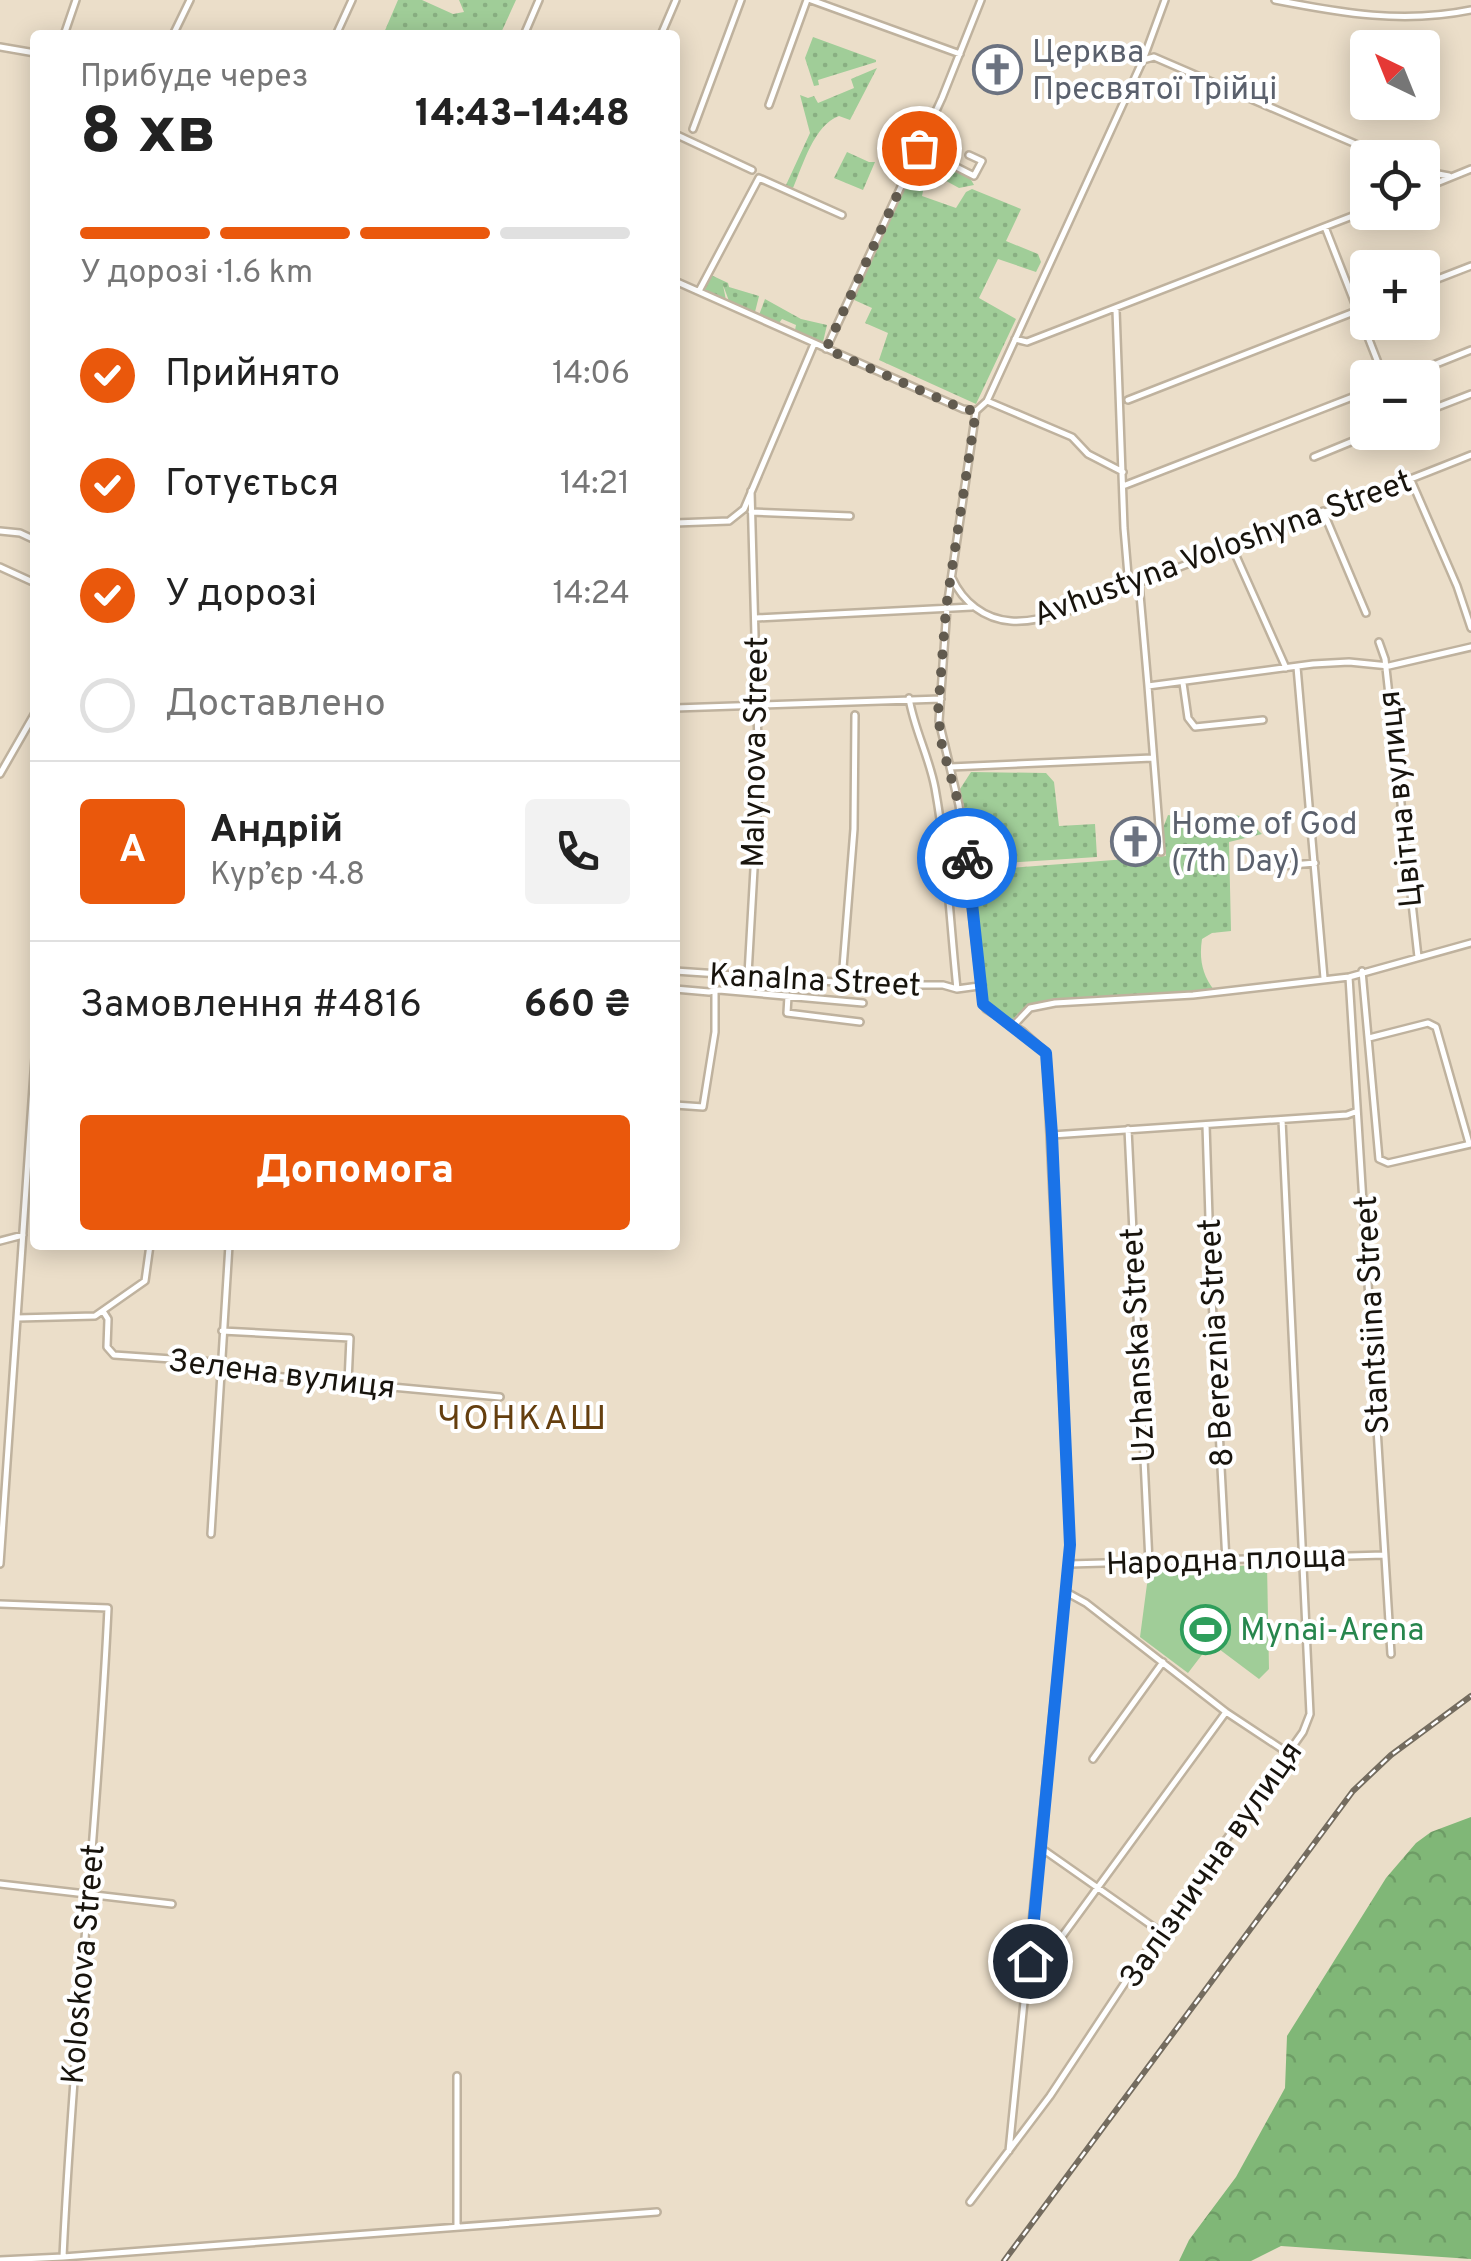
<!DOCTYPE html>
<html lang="uk">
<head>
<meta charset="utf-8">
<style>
  body { margin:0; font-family:Overpass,sans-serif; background:#f2f2f2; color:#222; height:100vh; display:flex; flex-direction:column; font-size:38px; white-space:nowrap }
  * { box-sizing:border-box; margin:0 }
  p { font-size:32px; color:#767676 }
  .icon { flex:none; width:55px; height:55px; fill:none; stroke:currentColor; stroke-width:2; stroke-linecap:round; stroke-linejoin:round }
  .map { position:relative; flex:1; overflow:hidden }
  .details { position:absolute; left:30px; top:30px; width:650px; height:1220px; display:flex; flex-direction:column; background:#fff; border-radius:10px; box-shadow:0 5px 25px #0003 }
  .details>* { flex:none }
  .needle { width:65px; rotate:317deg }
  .controls { position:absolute; left:1350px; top:30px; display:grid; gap:20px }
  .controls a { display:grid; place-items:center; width:90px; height:90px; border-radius:10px; background:#fff; box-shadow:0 5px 25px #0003; font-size:50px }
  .pin { position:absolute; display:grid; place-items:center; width:85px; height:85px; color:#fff; margin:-42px; border:5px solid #fff; border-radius:50%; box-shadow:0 2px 10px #0007 }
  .courier { position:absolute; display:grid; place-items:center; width:100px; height:100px; margin:-50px; border:8px solid #1a73e8; border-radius:50%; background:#fff; color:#222; box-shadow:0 2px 12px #0007 }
  .overview em { font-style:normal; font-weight:800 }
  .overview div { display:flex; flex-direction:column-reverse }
  .overview { display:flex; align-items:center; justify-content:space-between; height:170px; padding:0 50px }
  h1 { font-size:65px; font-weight:800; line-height:75px }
  .bar { display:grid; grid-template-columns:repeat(4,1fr); gap:15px 10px; align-content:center; height:120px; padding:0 50px }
  .bar i { height:12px; border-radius:8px; background:#e0e0e0 }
  .bar .selected { background:#ea580c }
  .bar p { grid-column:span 4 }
  .line { display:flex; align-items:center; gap:25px; padding:0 50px; border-top:2px solid #e0e0e0 }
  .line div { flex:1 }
  .round { display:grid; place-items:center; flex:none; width:105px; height:105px; border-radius:10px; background:#f2f2f2 }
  ol { padding:0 50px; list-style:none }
  li { display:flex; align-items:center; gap:30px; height:110px }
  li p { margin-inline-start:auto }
  li .icon { padding:10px; border-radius:50%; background:#ea580c; color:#fff; stroke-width:4 }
  li:last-child { color:#767676 }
  li i { width:55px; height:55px; border:5px solid #e0e0e0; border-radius:50% }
  .action { display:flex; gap:20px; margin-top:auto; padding:20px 50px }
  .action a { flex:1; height:115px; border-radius:10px; background:#ea580c; color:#fff; font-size:40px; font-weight:800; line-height:115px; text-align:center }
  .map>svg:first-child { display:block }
</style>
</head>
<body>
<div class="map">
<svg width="1471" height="2261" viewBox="0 0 1471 2261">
  <defs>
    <pattern id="green-dots" width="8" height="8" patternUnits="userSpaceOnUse" patternTransform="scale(2.5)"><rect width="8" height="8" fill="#a0cd98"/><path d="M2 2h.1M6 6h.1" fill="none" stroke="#89af82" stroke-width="1.8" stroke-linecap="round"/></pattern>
    <pattern id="forest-crowns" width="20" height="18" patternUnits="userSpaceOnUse" patternTransform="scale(2.5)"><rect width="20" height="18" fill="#80b777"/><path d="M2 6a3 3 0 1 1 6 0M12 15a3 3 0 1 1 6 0" fill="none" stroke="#6e9c66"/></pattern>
  </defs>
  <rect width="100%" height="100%" fill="#ebdec9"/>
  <path fill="url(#green-dots)" d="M398,0h24l31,14 11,-2 -5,-12h57l-16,35h-67l-11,-5v5h-39z
    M813,37l63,23v2l-58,18 1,5 -5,1 -9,-28z
    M877,68l-27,52 -11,-4c-25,9 -36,49 -46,72l-7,-3 24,-52 -10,-38 8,3 6,-2 4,7 36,-15 -3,-9z
    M921,151l49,27 4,7 -15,3 -20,-11 -10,4 -15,-11z
    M847,152l22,10h6l-12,28 -29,-12z
    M909,174l16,8 -3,14 34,12 10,-16 6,-3 49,20 -15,32 32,13 3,8 -5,10 -38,-13 -19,39 37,21 -40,85 -97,-44 9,-27 -23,-10 7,-15 -20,-9z
    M711,275l17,8 1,4 30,9 -4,16 -26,-11 -6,-16 3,15 -23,-10z
    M765,299l36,20 26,6 -4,17 -28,-12 1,-5 -14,-6 -3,4 -20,-8z
    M971,772l75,1 8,9 5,44 36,-2 2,33 -122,8 -4,-5 -11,-71z
    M1168,815l25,4 42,-4 9,2 18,17 -33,8 2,89 -19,2 -10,6c-3,19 0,36 12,51l-185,17 -16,12 -11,-2 -16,-13 -14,-133 194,-15 -3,-28z"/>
  <path fill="url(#forest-crowns)" d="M1471,1817v442l-190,-13 -30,15h-72l10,-21 47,-63 49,-89 2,-52 99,-158 30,-35 15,-11z"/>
  <path fill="#a0cd98" d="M1267,1565l2,104 -10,10 -48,-36 -23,30 -48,-36 9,-68z"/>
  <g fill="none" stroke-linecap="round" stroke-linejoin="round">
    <defs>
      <path id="minor" d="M811,0l149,54
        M1275,0c67,13 128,24 196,10
        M64,35l12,-35
        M173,35l17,-35
        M336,35l16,-35
        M524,35l15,-35
        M661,35l15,-35
        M0,47l35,6
        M1143,60l11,-3 234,101
        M769,105l38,-105
        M693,129l48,-129
        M675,134l77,36
        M919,148l55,28 8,-15 -13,-6
        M1422,171l27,5
        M1422,189l49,-20
        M1325,227l59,151
        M675,281l288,128 13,2
        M1422,285l49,-19
        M699,291l60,-113 83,37
        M1364,307l4,-1
        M1116,310l8,218 5,59
        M1015,339l12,3 341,-132
        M826,349l116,-251 39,-98
        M1401,378l70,-28
        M1128,400l231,-90
        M987,401l85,36 16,17 35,18
        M1422,413l49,-19
        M1314,457l61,-25
        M1410,478l47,108 14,42
        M1123,486l245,-95
        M1323,511l43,102
        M751,512l99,4
        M675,523l54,-2 15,-12 70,-165
        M0,531l20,2 15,7
        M1232,547l54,121
        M0,567l35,16
        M952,578c11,24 32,41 59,43 43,3 105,-30 145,-45 105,-40 211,-79 315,-121
        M1139,583l9,103 165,-22 36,-2 40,4 82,-19
        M756,618l216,-11
        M1379,642l6,17 33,298
        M1297,667l27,311
        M1183,683l5,35 7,9 68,-7
        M1148,686l13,166
        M909,698c5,31 20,58 26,90 12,66 15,134 22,201
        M675,708l266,-9
        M950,767l202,-9
        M0,774l35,-61
        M1269,867l46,-4
        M675,971l205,14h63l14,4 22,-3
        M1362,971l17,188 9,4 83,-19
        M1349,977l42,677
        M842,980l12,-151 1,-114
        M675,989l34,3 10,-2 144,13
        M747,992l12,-211 -8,-290
        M788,996l-1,17 73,9
        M1013,1026l17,-18 25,-5 138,-8 156,-18 122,-34
        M1369,1038l59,-15 8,4 33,116
        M675,1105l28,2 12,-75v-40
        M1206,1125l5,155 15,281
        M1128,1129l21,433
        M1052,1135l295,-20 8,-3
        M0,1241l23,-6
        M103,1311l5,8 -1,28 7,8 101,7 4,9 281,26
        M17,1318l78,-2 50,-35 5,-36
        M222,1331l128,7 -2,44
        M211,1534l18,-289
        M0,1564l35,-506
        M1069,1564l315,-9
        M1066,1592l20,11 140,109 62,41
        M0,1604l108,4c-10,217 -35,432 -45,649l-63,3
        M1093,1759l70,-97
        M1041,1848l114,80 8,2
        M0,1884l172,20
        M1030,1961l12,-1 13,-14 171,-234
        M1009,2151l61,-606 -24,-492 -24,-22 -36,-22 -3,-5 -24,-199 -20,-84 8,-114 29,-196 11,-10 156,-341 22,-60
        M970,2202l80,-106 84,-127 169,-237 7,-18 -28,-594
        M457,2227v-151
        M63,2257l594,-45"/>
    </defs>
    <use href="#minor" stroke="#bfb29e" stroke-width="10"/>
    <use href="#minor" stroke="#fff" stroke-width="5"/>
    <defs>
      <path id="rail" d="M1004,2261l349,-470 38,-36 80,-59"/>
    </defs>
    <use href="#rail" stroke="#746c5f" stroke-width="6"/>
    <use href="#rail" stroke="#fff" stroke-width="2.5" stroke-dasharray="8" stroke-linecap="butt"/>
  </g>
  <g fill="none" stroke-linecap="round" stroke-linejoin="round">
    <path stroke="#625b4f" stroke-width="10" stroke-dasharray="0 18" d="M919,148l-93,201 137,60 13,2 -30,197 -8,105 4,33 17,59 8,53"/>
    <path stroke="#1a73e8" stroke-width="12" d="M967,858l16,146 63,49 6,82 18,410 -40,416"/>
  </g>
  <defs>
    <symbol id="church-ring" viewBox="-11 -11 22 22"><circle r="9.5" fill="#fff" stroke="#6b7280" stroke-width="1.5"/><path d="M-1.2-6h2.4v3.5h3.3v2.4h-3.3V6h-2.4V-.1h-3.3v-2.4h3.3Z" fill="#6b7280"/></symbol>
    <symbol id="stadium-ring" viewBox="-11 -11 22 22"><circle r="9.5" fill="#fff" stroke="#2e9e5b" stroke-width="1.5"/><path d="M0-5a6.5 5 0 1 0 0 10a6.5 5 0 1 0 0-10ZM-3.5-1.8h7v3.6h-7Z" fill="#2e9e5b"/></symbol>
  </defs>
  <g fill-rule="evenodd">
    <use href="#church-ring" x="970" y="42" width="55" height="55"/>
    <use href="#church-ring" x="1108" y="814" width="55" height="55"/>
    <use href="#stadium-ring" x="1178" y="1602" width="55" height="55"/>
  </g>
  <g text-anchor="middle" stroke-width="8" stroke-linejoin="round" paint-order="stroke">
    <g font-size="32" fill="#5b616d" stroke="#fff" text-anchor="start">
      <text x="1032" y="62">Церква<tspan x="1032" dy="37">Пресвятої Трійці</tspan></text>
      <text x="1171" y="834">Home of God<tspan x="1171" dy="37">(7th Day)</tspan></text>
    </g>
    <g font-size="32" fill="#18140d" stroke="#fff">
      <text transform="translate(1222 547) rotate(-20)" y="11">Avhustyna Voloshyna Street</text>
      <text transform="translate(754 752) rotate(-89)" y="11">Malynova Street</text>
      <text transform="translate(1399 799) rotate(-96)" y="11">Цвітна вулиця</text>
      <text transform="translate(815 979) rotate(3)" y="11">Kanalna Street</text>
      <text transform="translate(1371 1315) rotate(-93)" y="11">Stantsiina Street</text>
      <text transform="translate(1215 1343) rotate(-93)" y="11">8 Bereznia Street</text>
      <text transform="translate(1137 1345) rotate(-93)" y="11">Uzhanska Street</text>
      <text transform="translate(282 1373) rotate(7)" y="11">Зелена вулиця</text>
      <text transform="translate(1226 1559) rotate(-2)" y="11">Народна площа</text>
      <text transform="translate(1210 1864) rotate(-55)" y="11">Залізнична вулиця</text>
      <text transform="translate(82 1964) rotate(-85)" y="11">Koloskova Street</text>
    </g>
    <g font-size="32" fill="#27864d" stroke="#fff" text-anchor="start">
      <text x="1240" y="1640">Mynai-Arena</text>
    </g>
    <g font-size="35" letter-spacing="2.5" fill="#653f0f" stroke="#fff">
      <text x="523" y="1429">ЧОНКАШ</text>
    </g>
  </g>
</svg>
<div class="controls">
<a><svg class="needle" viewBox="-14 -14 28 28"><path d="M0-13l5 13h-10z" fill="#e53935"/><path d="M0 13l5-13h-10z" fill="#767676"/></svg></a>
<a><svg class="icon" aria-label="locate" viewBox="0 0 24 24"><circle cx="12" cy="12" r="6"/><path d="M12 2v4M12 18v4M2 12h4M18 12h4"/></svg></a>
<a>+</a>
<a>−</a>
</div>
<div class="pin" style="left:919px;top:148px;background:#ea580c"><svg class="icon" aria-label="bag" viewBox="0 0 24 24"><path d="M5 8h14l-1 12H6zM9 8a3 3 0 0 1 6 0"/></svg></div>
<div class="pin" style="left:1030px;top:1961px;background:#1f2937"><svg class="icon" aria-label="home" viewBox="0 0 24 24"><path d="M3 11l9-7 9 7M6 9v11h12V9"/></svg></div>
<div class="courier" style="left:967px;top:858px"><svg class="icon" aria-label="bike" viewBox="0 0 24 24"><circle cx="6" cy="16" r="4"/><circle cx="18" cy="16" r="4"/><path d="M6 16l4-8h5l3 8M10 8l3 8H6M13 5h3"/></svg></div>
<section class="details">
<div class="overview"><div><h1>8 хв</h1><p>Прибуде через</p></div><em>14:43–14:48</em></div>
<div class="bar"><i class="selected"></i><i class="selected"></i><i class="selected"></i><i></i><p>У дорозі · 1.6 km</p></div>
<ol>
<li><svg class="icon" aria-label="check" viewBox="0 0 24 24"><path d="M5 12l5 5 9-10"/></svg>Прийнято<p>14:06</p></li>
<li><svg class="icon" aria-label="check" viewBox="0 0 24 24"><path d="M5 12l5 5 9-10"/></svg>Готується<p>14:21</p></li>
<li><svg class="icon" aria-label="check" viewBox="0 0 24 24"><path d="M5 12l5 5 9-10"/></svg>У дорозі<p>14:24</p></li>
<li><i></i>Доставлено</li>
</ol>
<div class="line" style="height:180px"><b class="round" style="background:#ea580c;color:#fff">А</b><div><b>Андрій</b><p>Кур’єр · 4.8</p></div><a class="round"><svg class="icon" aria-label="phone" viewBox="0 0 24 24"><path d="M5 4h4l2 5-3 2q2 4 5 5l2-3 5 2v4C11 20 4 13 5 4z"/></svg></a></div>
<div class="line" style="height:130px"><div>Замовлення #4816</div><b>660 ₴</b></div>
<div class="action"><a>Допомога</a></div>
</section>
</div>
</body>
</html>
